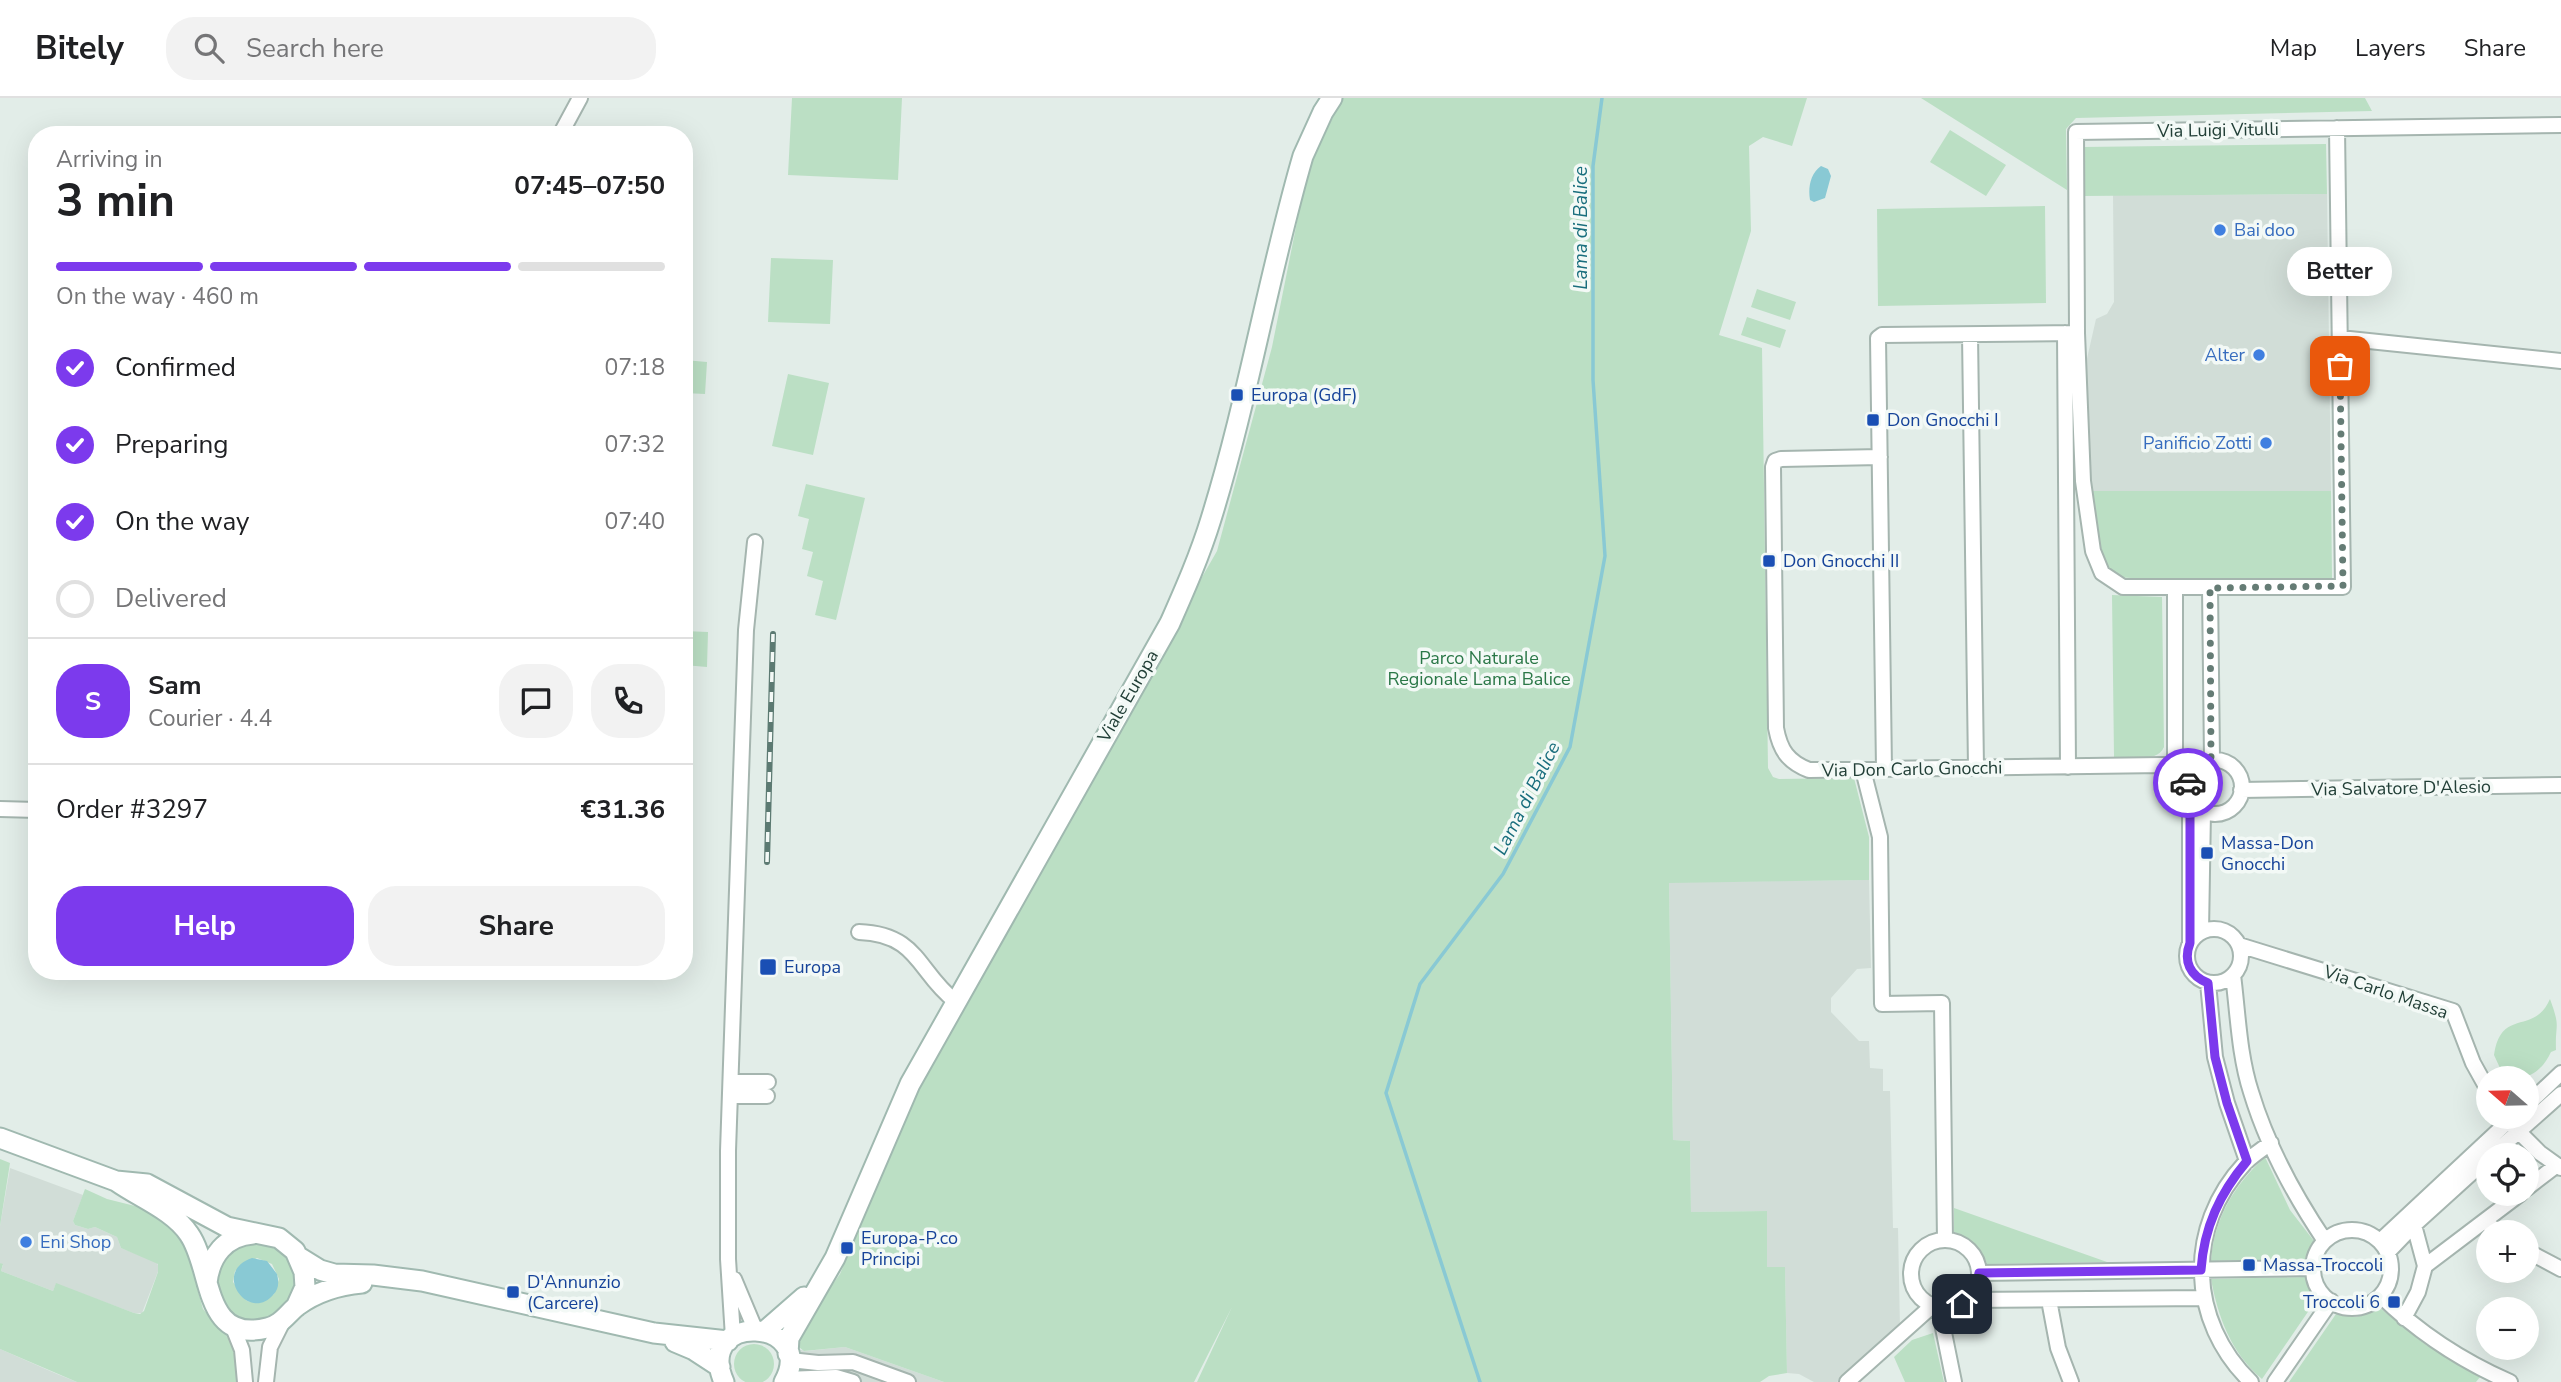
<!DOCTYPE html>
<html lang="en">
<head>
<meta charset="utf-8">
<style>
  body { margin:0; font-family:"Nunito Sans",sans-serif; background:#f2f2f2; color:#202124; height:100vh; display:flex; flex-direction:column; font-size:26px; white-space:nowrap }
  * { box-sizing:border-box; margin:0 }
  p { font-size:23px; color:#757577 }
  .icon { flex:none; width:38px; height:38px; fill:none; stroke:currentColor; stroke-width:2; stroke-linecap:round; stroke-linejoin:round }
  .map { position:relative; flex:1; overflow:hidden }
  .details { position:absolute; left:28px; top:28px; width:665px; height:854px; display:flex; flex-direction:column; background:#fff; border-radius:28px; box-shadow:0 7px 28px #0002 }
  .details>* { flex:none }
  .needle { width:46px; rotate:290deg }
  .fabs { position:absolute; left:2476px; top:968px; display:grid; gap:14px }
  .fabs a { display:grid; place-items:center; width:63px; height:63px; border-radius:50%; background:#fff; box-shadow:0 7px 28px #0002; font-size:35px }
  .pin { position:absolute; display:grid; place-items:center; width:60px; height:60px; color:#fff; margin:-30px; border-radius:14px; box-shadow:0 4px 10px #0006 }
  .courier { position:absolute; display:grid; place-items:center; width:70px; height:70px; margin:-35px; border:5px solid #7c3aed; border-radius:50%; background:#fff; color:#222; box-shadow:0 2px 9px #0007 }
  .bubble { position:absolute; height:49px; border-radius:24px; background:#fff; box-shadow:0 7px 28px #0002; font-size:23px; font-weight:700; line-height:49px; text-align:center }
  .overview em { font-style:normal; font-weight:700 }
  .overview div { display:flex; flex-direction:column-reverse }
  .overview { display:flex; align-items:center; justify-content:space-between; height:119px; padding:0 28px }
  h1 { font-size:46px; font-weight:700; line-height:52px }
  .bar { display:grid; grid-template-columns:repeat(4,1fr); gap:10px 7px; align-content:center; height:84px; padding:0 28px }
  .bar i { height:9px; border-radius:5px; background:#e0e0e0 }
  .bar .selected { background:#7c3aed }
  .bar p { grid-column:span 4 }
  .line { display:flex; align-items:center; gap:18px; padding:0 28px; border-top:2px solid #e0e0e0 }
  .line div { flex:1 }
  .round { display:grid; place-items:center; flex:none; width:74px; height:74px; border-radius:28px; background:#f2f2f2 }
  ol { padding:0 28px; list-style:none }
  li { display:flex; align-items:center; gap:21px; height:77px }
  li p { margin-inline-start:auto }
  li .icon { padding:7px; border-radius:50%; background:#7c3aed; color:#fff; stroke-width:4 }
  li:last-child { color:#757577 }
  li i { width:38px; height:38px; border:4px solid #e0e0e0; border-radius:50% }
  .cta { display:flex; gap:14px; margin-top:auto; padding:14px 28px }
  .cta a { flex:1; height:80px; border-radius:28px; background:#7c3aed; color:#fff; font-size:28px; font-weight:700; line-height:80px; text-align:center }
  .cta a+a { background:#f2f2f2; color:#202124 }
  header { display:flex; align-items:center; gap:42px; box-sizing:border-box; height:98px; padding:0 35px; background:#fff; border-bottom:2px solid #e0e0e0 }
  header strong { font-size:33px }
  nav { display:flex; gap:38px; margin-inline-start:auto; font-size:24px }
  .search { width:490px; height:63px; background:#f2f2f2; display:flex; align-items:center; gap:18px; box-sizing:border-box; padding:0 24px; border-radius:28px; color:#757577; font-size:26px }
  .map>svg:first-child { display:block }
</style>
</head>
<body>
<header>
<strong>Bitely</strong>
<div class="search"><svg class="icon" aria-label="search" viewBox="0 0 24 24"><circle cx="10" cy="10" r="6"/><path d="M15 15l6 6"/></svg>Search here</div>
<nav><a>Map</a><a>Layers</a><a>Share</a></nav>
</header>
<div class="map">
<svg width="2561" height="1284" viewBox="0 0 2561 1284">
  <rect width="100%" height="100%" fill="#e2ede8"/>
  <path fill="#d1ddd7" d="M2327,96l4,297h-241l-4,-128 10,-44 11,-5 7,-12 -1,-107z
    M1869,782l2,88 -14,1 -26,29v14l28,29h10l1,27 13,1v22h7l3,137h5l2,100 -63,54h-23l-15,-8 -12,-1 -2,-105 -18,-1v-56l-76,1 -1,-71 -17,-1 -4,-258z
    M10,1070l73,27 -10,26 2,4 13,4 7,-2 22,10 4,11 36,14 2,7 -17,44h-8l-78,-29 -3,7 -52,-20 2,-6 -3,-2v-37z
    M845,1249l99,35h-149l4,-15 -2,-18 9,2z
    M0,1251l57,25 20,8h-77z"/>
  <path fill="#bbdfc4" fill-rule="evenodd" d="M792,0h110l-4,82 -110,-5z
    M1342,0h465l-15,48 -29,-9 -14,9 2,85 -32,104 43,13 6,420 5,9 6,2 75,-1 15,59v43l-200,3 4,257 17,1 1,71 76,-1v56h18l2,106 -18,3 -9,6h-563l35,-75 -38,75h-250l-99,-35 -41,4 -4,-3 -1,-8 7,-19 34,-47 74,-175 95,-172 45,-91 163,-285 55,-204 35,-175z
    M1921,0h444l7,13 -296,7 -10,11 1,61z
    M1950,32l56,35 -20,31 -56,-34z
    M2326,46l1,50 -243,2 -1,-49z
    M2045,108l1,97 -168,3 -1,-97z
    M771,160l62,2 -3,64 -62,-2z
    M1757,191l39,13 -6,18 -39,-13z
    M1747,219l39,13 -6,18 -39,-13z
    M684,262l23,2 -2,32 -21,-1z
    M788,276l41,9 -16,72 -41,-9z
    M806,386l59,14 -29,122 -21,-5 8,-34 -16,-5 6,-24 -11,-3 7,-30 -11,-3z
    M2090,393h241l1,88 -165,1 -54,-3 -12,-16z
    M2112,497l50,2 2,150c-6,16 -35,10 -50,10z
    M684,533l24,1 -1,35 -23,-2z
    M2550,901c11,30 5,23 6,51l-5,2c-7,15 -18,26 -35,26l-7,-11 -9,1 -6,-13c7,-48 40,-19 56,-56z
    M2265,1059l25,53 24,31 -9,18 -94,2c3,-42 23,-76 54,-104z
    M0,1061l10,4 -10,63z
    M85,1091l22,10 40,10 32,24 15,30 4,28 5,18 27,31 4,9 3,33h-160l-77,-33v-86l3,1 -2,7 52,20 3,-8 78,30 6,1 4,-3 14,-39v-8l-37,-16 -4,-11 -22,-10 -7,2 -13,-4 -2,-4z
    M1954,1110l153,54 -120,2c-6,-17 -16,-26 -33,-32z
    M256,1144c92,20 -1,123 -35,55 -13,-28 9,-50 35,-55zM257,1160l15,6 7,15 -5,15 -17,9 -10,-2 -14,-19 2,-11z
    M2305,1179l4,12 7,11 -54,79c-31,-26 -44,-62 -51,-100z
    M2380,1210l46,37 54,32 -4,5h-187l47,-68 20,3z
    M1933,1235l11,49h-39l-11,-25 18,-17z
    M734 1266a20 20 0 1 1 40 0a20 20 0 1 1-40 0Z"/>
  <path fill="#89c9d4" d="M1821,68l7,3 3,7 -6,22 -11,4 -4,-2c-2,-12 0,-26 11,-34z
    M252,1160l15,3 10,13c2,8 2,15 -4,21 -24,28 -62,-23 -21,-37z"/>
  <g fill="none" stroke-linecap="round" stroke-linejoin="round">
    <path stroke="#89c9d4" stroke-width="3.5" d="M1480,1284l-94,-289 34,-109 83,-110 67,-127 35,-191 -12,-176v-214l9,-68"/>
    <defs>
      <path id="street" d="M2337,30l6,459h-220l-21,-14 -9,-22 -10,-70 -6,-148 -1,-201 485,-7
        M560,37l20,-37
        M2065,235l3,434
        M1970,237l6,433
        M2340,240l221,23
        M1880,359l-99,2 -6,2 -2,6 3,261c4,22 12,34 33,42l354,-5 12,1 15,10
        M2175,490v178
        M2210,490l2,172
        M2188 689a27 27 0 1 1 54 0a27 27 0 1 1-54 0Z
        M1884,671l-6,-431 4,-3 195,-2
        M1863,672l17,67 2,167 60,-1 3,237
        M2241,692l320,-5
        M2190,699v146
        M0,711l37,1
        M2187 858a27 27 0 1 1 54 0a27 27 0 1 1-54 0Z
        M859,834c60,2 59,41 96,69
        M2201,834l2,-121
        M2239,847l214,66 20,52 15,27
        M2233,877c5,39 6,80 18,117 16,53 43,103 74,149
        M2208,885l7,74 12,46 20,58
        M731,984h37
        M731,998h36
        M2527,1007l34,-32
        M2513,1028l27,27 21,15
        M2492,1057l69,-61
        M2527,1090l30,-23
        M2485,1123l13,11
        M2313 1171a39 39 0 1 1 78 0a39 39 0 1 1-78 0Z
        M1911 1176a34 34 0 1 1 68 0a34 34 0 1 1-68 0Z
        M2380,1143l134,-125
        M2527,1153l34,18
        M2388,1154l26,-27 74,-67
        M2425,1168l95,-72
        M1979,1175l334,-5
        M734,1181l21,50
        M2381,1198c37,36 81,65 129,86
        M1967,1202l237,-2
        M2049,1202l9,48 13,34
        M1939,1210l15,74
        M2404,1220l14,-26 7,-26 -11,-41
        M232,1227l10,25 3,32
        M733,1239l-5,-78v-108l18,-521 9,-88
        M790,1262l28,3 35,-1 55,20
        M786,1281l50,-2 17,5
        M266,1284l4,-35 13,-26
        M1847,1284l85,-76
        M2251,1284c-63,-61 -66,-155 -6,-219 8,-8 17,-14 26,-20
        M2275,1284l56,-81"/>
      <path id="secondary" d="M0,1040l116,43 31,3 80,43 52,11 16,13 9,21 1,15 -9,20
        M116,1083c24,17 57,29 73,53 24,34 13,110 78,94 14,-3 20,-14 30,-22 19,-14 42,-21 65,-23
        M299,1159l21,13 14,4 39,1 49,6 232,52 74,8
        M207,1185c3,-27 18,-47 46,-49
        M765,1233l39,-34
        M675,1244l19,8 26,17
        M788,1256l1,-16 46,-80 75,-174 260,-461c15,-34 30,-68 41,-104 37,-119 57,-243 92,-363l20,-44 9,-14
        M724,1284c-31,-72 95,-64 60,0"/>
    </defs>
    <use href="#street" stroke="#a5b5af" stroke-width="18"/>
    <use href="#secondary" stroke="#a0b9b0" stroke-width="23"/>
    <use href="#street" stroke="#fff" stroke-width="14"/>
    <use href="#secondary" stroke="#fff" stroke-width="19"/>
    <defs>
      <path id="rail" d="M767,764l6,-228"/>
    </defs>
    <use href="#rail" stroke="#5c7a72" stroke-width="6"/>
    <use href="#rail" stroke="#f3f9f6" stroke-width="3.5" stroke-dasharray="10" stroke-linecap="butt"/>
  </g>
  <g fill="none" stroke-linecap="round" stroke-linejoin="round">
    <path stroke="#657c75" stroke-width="7" stroke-dasharray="0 12.6" d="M2188,685l6,-14 17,-9 -1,-172 133,-2 -3,-220"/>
    <path stroke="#7c3aed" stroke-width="9" d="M1962,1206l13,-13 4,-18 222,-3c3,-43 19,-77 46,-109l-20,-58 -12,-46 -7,-74c-18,-7 -25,-22 -18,-40v-146l-2,-14"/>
  </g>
  <g fill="#3f7fe0" stroke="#f3f9f6" stroke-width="2.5">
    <circle cx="2220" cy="132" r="7"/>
    <circle cx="2259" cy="257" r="7"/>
    <circle cx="2266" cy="345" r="7"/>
    <circle cx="26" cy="1144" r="7"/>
  </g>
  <g fill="#1a4fb4" stroke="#f3f9f6" stroke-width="2.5">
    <rect x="1230" y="290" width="14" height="14" rx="3.5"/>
    <rect x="1866" y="315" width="14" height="14" rx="3.5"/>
    <rect x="1762" y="456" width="14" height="14" rx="3.5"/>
    <rect x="2200" y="748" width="14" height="14" rx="3.5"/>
    <rect x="759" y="860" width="18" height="18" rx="3.5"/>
    <rect x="840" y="1143" width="14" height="14" rx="3.5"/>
    <rect x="2242" y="1160" width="14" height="14" rx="3.5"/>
    <rect x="506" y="1187" width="14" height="14" rx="3.5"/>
    <rect x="2387" y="1197" width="14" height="14" rx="3.5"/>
  </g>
  <g text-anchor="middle" stroke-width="7" stroke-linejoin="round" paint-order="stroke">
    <g font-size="18" fill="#223f37" stroke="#f3f9f6">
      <text transform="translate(2218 32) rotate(-1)" y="6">Via Luigi Vitulli</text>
      <text transform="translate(1128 598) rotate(-60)" y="6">Viale Europa</text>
      <text transform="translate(1912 671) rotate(-1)" y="6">Via Don Carlo Gnocchi</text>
      <text transform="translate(2401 690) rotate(-1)" y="6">Via Salvatore D'Alesio</text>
      <text transform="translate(2386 894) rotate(19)" y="6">Via Carlo Massa</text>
    </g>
    <g font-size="18" fill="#366cbe" stroke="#f3f9f6" text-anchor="start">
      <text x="2234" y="138">Bai doo</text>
      <text x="2245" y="263" text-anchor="end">Alter</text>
      <text x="2252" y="351" text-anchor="end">Panificio Zotti</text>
      <text x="40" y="1150">Eni Shop</text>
    </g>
    <g font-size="18" fill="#164399" stroke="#f3f9f6" text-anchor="start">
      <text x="1251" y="303">Europa (GdF)</text>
      <text x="1887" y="328">Don Gnocchi I</text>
      <text x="1783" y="469">Don Gnocchi II</text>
      <text x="2221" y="751">Massa-Don<tspan x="2221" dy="21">Gnocchi</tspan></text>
      <text x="784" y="875">Europa</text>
      <text x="861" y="1146">Europa-P.co<tspan x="861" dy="21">Principi</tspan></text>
      <text x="2263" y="1173">Massa-Troccoli</text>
      <text x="527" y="1190">D'Annunzio<tspan x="527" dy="21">(Carcere)</tspan></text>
      <text x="2380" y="1210" text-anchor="end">Troccoli 6</text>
    </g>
    <g font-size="18" fill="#2a7747" stroke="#f3f9f6">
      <text x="1479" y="566">Parco Naturale<tspan x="1479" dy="21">Regionale Lama Balice</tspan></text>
    </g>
    <g font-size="19" font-style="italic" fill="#196e7d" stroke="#f3f9f6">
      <text transform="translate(1580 130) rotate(-90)" y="7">Lama di Balice</text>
      <text transform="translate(1526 700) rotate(-63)" y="7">Lama di Balice</text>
    </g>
  </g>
</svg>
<div class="fabs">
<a><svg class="needle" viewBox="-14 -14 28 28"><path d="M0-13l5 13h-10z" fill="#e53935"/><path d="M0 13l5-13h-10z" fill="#757577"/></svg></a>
<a><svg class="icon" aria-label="locate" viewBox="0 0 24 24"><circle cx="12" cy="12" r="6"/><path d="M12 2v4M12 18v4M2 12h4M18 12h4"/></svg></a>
<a>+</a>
<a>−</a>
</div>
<div class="pin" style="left:2340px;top:268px;background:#ea580c"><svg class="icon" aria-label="bag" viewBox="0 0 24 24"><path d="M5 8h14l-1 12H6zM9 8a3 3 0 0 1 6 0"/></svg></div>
<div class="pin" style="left:1962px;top:1206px;background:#1f2937"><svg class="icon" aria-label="home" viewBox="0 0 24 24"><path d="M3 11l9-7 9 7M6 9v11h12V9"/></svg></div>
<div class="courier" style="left:2188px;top:685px"><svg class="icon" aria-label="car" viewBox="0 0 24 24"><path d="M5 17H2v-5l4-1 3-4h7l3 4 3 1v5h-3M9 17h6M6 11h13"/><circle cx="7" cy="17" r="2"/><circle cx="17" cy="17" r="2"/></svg></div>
<div class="bubble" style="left:2287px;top:149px;width:105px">Better</div>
<section class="details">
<div class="overview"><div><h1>3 min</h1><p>Arriving in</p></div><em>07:45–07:50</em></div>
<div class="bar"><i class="selected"></i><i class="selected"></i><i class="selected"></i><i></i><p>On the way · 460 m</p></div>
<ol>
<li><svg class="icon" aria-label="check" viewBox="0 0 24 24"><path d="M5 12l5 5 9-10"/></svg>Confirmed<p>07:18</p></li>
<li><svg class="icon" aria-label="check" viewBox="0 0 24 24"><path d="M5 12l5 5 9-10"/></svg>Preparing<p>07:32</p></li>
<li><svg class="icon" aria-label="check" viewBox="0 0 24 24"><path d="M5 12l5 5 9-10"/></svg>On the way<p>07:40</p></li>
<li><i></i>Delivered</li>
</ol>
<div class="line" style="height:126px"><b class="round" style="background:#7c3aed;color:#fff">S</b><div><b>Sam</b><p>Courier · 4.4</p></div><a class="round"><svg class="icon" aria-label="chat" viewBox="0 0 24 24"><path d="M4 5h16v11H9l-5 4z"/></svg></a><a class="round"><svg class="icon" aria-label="phone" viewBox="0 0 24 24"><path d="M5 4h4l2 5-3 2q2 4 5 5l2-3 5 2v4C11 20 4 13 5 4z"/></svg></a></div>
<div class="line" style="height:91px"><div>Order #3297</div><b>€31.36</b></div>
<div class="cta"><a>Help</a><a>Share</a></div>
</section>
</div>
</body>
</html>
